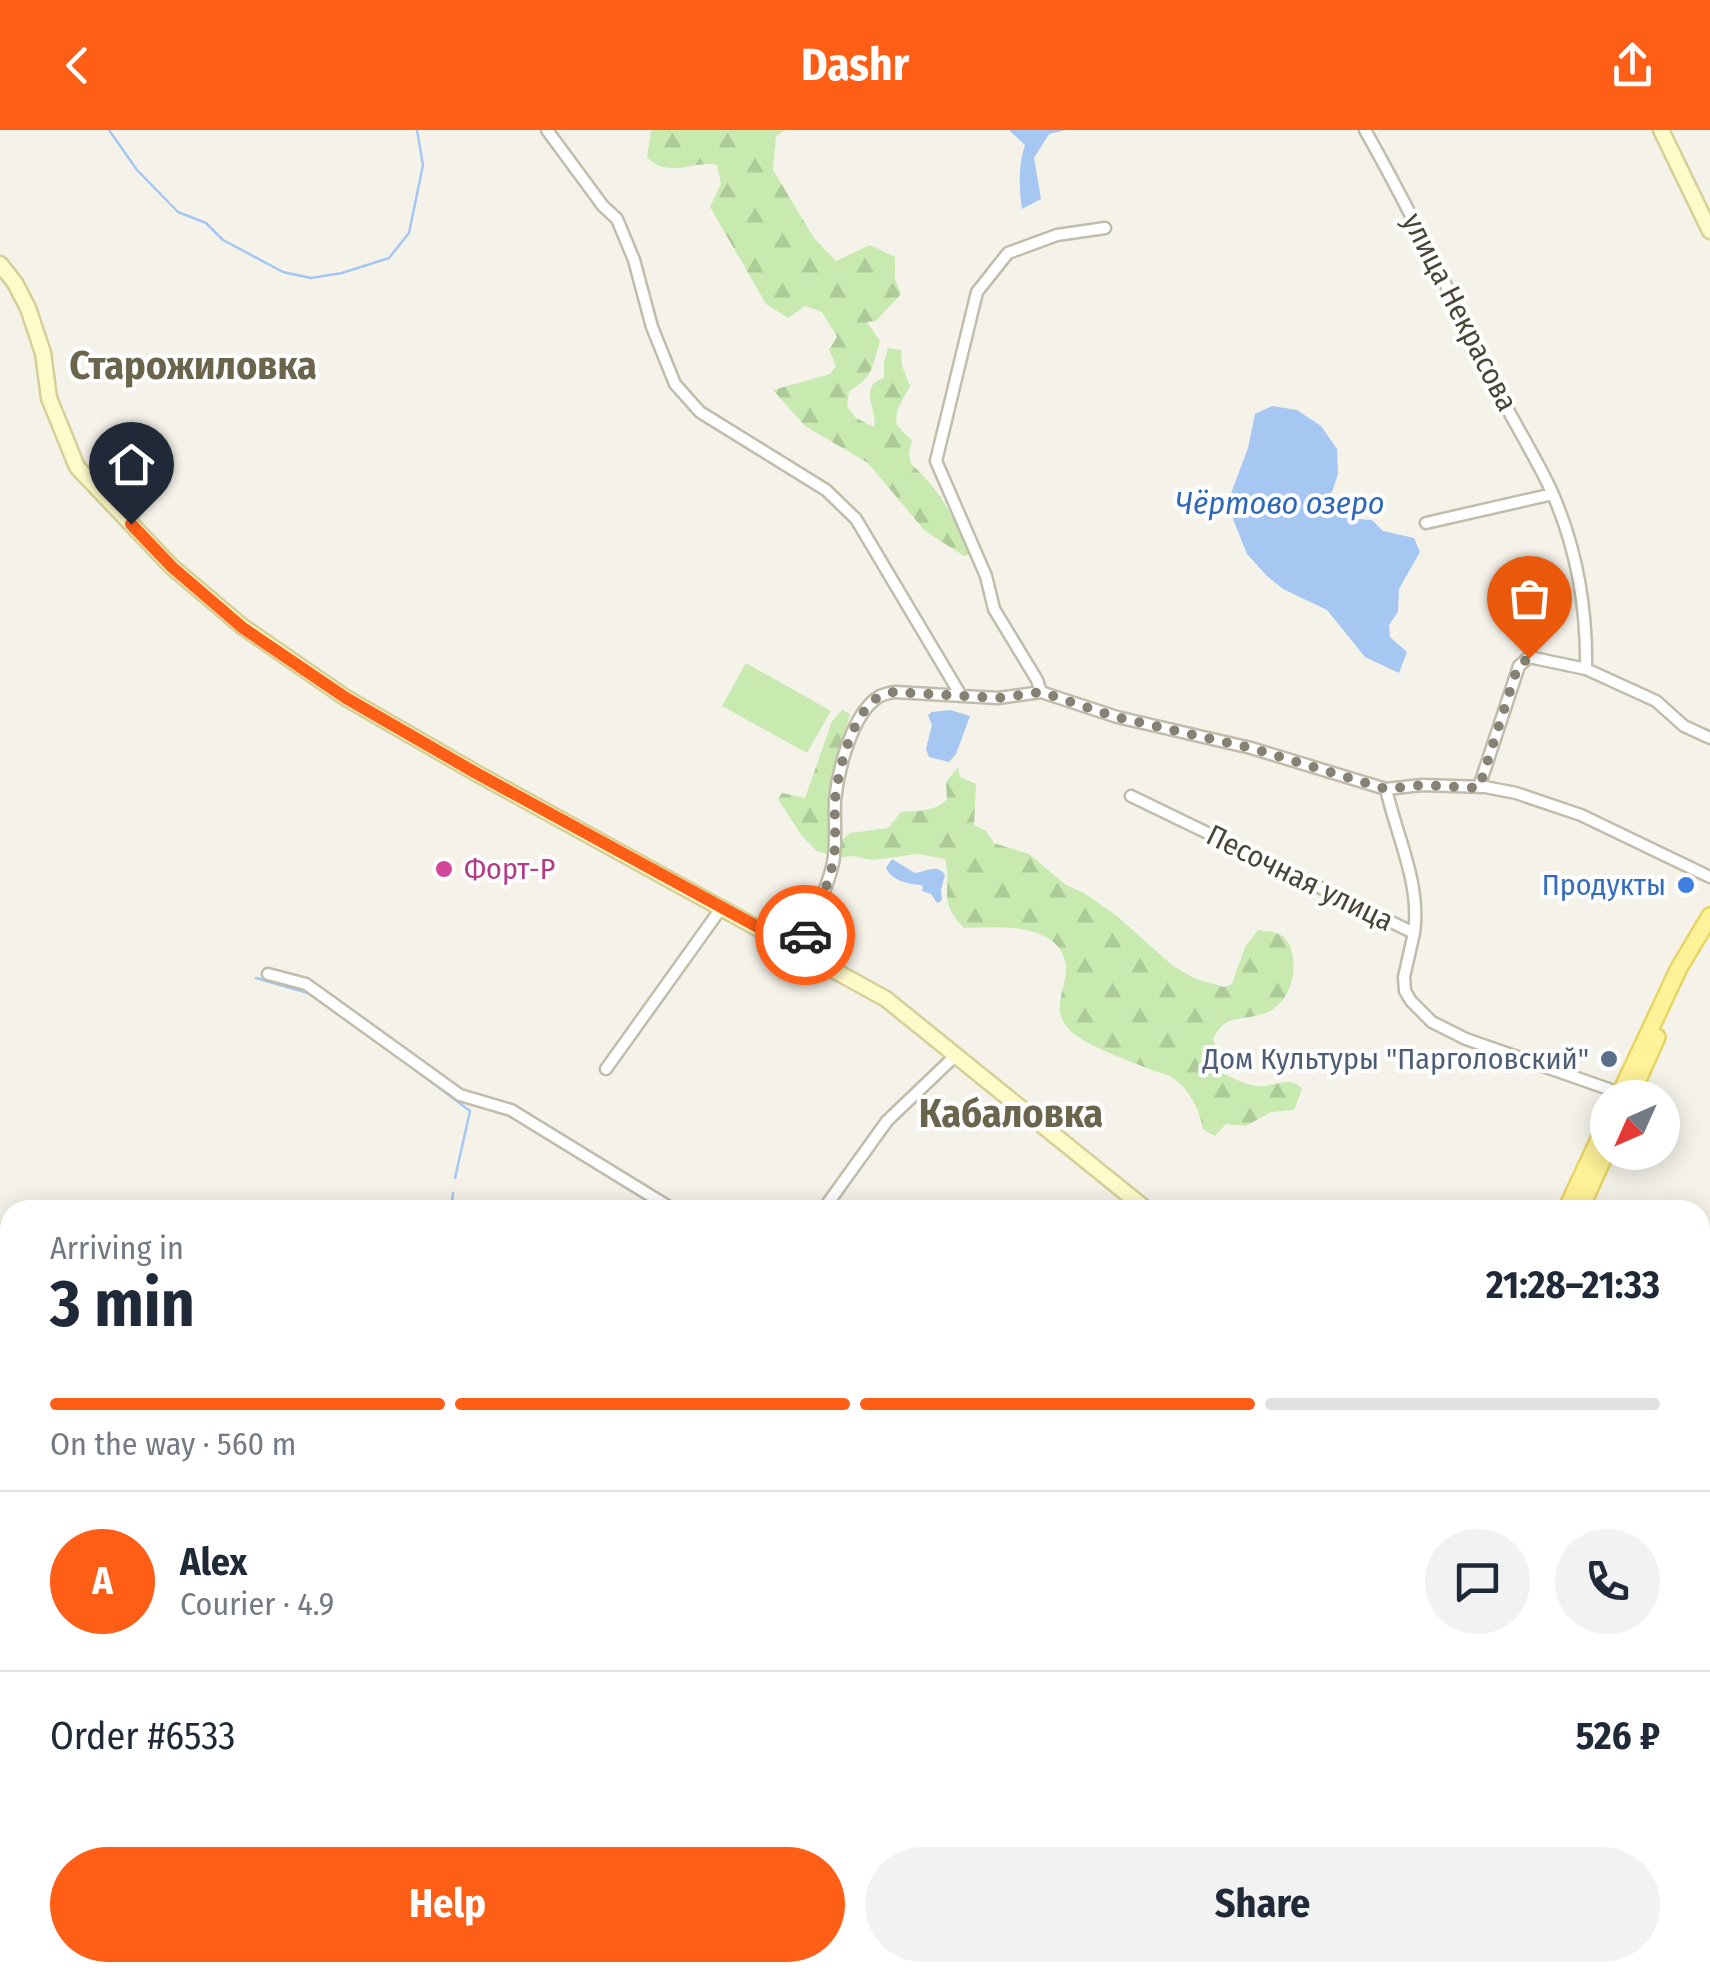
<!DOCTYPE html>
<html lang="en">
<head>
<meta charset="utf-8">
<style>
  body { margin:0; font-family:"Fira Sans Condensed",sans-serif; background:#f2f2f3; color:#1f2937; height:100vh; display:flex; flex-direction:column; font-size:38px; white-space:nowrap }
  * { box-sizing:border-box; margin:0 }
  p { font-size:32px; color:#747a83 }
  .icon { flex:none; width:55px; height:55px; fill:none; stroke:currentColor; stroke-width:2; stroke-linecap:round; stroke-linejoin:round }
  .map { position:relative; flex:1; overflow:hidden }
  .panel { position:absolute; left:0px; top:1070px; width:1710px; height:782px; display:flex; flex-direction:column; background:#fff; border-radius:30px 30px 0 0; box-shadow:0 5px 25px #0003 }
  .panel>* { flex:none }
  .needle { width:65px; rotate:225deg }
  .buttons { position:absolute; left:1590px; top:950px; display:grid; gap:20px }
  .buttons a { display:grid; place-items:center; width:90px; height:90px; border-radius:50%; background:#fff; box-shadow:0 5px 25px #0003; font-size:50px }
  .pin { position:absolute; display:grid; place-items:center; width:85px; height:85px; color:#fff; margin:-102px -42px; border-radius:50% 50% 50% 0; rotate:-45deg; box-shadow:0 0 10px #0007 }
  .pin .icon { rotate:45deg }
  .courier { position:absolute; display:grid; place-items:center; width:100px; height:100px; margin:-50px; border:8px solid #ff5e16; border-radius:50%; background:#fff; color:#222; box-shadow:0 2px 12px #0007 }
  .overview em { font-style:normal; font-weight:700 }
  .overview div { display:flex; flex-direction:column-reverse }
  .overview { display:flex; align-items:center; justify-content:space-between; height:170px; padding:0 50px }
  h1 { font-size:65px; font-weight:700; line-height:75px }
  .bar { display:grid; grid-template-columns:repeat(4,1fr); gap:15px 10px; align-content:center; height:120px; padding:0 50px }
  .bar i { height:12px; border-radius:8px; background:#e0e1e3 }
  .bar .current { background:#ff5e16 }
  .bar p { grid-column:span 4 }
  .line { display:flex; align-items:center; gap:25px; padding:0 50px; border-top:2px solid #e0e1e3 }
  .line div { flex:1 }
  .round { display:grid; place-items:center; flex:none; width:105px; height:105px; border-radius:52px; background:#f2f2f3 }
  .action { display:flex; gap:20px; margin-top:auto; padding:20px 50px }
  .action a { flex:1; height:115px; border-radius:60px; background:#ff5e16; color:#fff; font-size:40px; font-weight:700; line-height:115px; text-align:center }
  .action a+a { background:#f2f2f3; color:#1f2937 }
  header { display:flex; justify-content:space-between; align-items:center; height:130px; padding:0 50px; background:#ff5e16; color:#fff; font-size:45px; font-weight:700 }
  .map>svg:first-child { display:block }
</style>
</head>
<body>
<header><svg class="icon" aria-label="back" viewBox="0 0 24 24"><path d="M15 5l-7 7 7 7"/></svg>Dashr<svg class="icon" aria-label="share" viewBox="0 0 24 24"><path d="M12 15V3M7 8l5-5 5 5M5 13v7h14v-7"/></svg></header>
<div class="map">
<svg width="1710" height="1852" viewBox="0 0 1710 1852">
  <defs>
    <pattern id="forest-firs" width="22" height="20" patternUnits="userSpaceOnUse" patternTransform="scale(2.5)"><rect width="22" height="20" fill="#c8eab1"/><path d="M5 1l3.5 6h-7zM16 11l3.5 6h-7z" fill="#adca99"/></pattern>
  </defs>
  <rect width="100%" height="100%" fill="#f5f3e9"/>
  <path fill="url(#forest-firs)" d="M651,0h135l-10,6 -3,34 41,68 22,23 34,-16 25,12v22l6,15 -25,27 -9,1 13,19c-7,24 -7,37 -31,50l-2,15 9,12 18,9c4,-18 -17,-41 10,-49v-15l4,-15 13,2 1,16 8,20 -13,24 -1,14 16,17 -3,12 2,11c30,26 43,54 59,90l-6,2 -39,-25 -57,-68 -63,-37 -32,-36 57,-16 6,-8 -7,-16 8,-13 -15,-25 -17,-6 -17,12 -22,-14 -56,-97 11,-23 -4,-19c-18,-4 -37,7 -54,2 -6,-1 -11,-6 -16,-9z
    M842,580l8,4c-9,39 -31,91 -15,129l5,-1 10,-9 38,-5 13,-16c17,-2 33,1 46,-13l-1,-17 12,-15 2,10 16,7 -2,41 12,6 8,12 35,11 37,31 18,8 33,23 56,50 23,13 28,8 8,-3 13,-37 13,-17c15,2 25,1 32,16 9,23 1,58 -25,67 -23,9 -39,-1 -52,26l5,14 -1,14 2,5c12,5 25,12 38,14 17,2 33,-12 45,3l-8,21 -23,2 -25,14 -20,-2 -11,12c-5,-3 -10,-4 -13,-9 -1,-2 0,-5 -1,-7 -4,-15 -16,-36 -30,-43 -6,-4 -15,-5 -22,-8 -22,-9 -57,-21 -76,-36 -28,-23 -2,-47 -8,-72 -9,-39 -71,-34 -101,-33 -28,-29 -11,-37 -19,-69l-27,-5 -45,6 -21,-4 -13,2 -22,-7 -16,-16 -23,-36 4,-6 23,5 27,-77z"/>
  <path fill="#c8eab1" d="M746,533l85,48 -24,42 -85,-47z"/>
  <path fill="#a5c7f2" d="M1009,0h57l-17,4 -15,24 7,41 -19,10c-3,-21 -4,-43 3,-64z
    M1272,276l25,4 24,16 16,23 1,25 -8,24 14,20 28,2 11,11 31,7 6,14 -21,37 -1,23 -9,13 1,12 17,15 -8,21 -34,-16 -38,-47 -44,-21 -16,-13 -20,-22 -20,-50 21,-56 7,-34z
    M950,580l20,6 -14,38 -7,8 -20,-5 -3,-8 6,-24 -4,-10 4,-3z
    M892,729l23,14c12,-1 22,-10 30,2l-4,15 1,9 -2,3 -3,1 -6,-9 -9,-3 1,-4 -2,-2c-13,-1 -29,-4 -35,-17z"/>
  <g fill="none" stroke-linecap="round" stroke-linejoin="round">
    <path stroke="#a5c7f2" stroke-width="2.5" d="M109,0l28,40 41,42 28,11 17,17 60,32 28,6 31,-5 47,-15 20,-25 14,-68 -6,-35
      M256,848l52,15 39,27
      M382,915l88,66 -15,67
      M451,1080l2,-17
      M0,1537l10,2
      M524,1852l2,-10
      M897,1852l6,-10"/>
    <defs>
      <path id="street" d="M547,0l56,76 14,13 17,41 18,67 23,57 25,28 126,78 30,29 104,175
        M1365,0c48,85 89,172 132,259 17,34 38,67 54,101 26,58 36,116 35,179
        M1105,98l-48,7 -49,18 -31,39 -41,169 50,115 8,33 43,71 4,12 76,25 134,31 135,41 36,-4 63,2 31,6 65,22 129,62
        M1426,393l127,-29
        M1479,657l40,-121 10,-9 57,12 70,32 28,25 26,12
        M1386,659c11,48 35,95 28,144
        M1131,666l283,137 -10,44 1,14 6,10 21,21 34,17 154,54
        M798,819c14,-28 28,-56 35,-86 4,-21 1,-42 2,-63 3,-29 17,-88 45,-104 2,-1 12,-4 15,-4l103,6 43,-6
        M268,844l38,10 154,111 51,15 163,100
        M606,939l116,-162
        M823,1080l64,-89 69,-66
        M1700,1516l10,-22
        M929,1852l5,-10
        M1545,1852l4,-10"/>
      <path id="secondary" d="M1661,0l49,101
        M0,134l15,19 13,25 15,45 6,45 28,69 95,100 71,60 103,71 130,75 410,226 261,211"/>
      <path id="primary" d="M1618,968l61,-130 31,-52
        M1630,968l27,-61
        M1566,1080l42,-90
        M1580,1080l28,-62
        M1217,1852l5,-10
        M1229,1852l4,-10"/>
    </defs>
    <use href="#street" stroke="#c1bdab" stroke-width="15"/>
    <use href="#secondary" stroke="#d6cf98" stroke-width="19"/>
    <use href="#primary" stroke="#e7d465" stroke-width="20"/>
    <use href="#street" stroke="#fff" stroke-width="10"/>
    <use href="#secondary" stroke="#fffac9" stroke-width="14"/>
    <use href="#primary" stroke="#fff298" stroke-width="15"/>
  </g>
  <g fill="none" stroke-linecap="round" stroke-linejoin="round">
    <path stroke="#858275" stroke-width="10" stroke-dasharray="0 18" d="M805,805c11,-23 23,-47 28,-73 4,-20 1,-41 2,-62 3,-29 17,-88 45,-104 1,-1 12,-4 14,-4l104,6 43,-6 75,25 135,31 135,41 36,-4 57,3 39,-122 11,-8"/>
    <path stroke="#ff5e16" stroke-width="12" d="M131,394l41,43 71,61 103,70 130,75 322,176 7,-14"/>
  </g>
  <circle fill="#d1479c" stroke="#fff" stroke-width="4" cx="444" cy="739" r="10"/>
  <circle fill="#3f7fe0" stroke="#fff" stroke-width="4" cx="1686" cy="755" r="10"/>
  <circle fill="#5c6f8a" stroke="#fff" stroke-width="4" cx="1609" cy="929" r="10"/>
  <g text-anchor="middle" stroke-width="8" stroke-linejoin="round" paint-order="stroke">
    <g font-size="30" fill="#494537" stroke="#fff">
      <text transform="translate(1460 182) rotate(63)" y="10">улица Некрасова</text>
      <text transform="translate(1300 748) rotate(26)" y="10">Песочная улица</text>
    </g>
    <g font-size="30" fill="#b23c85" stroke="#fff" text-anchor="start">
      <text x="464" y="749">Форт-Р</text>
    </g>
    <g font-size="30" fill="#366cbe" stroke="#fff" text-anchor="end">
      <text x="1666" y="765">Продукты</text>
    </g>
    <g font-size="30" fill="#4e5e75" stroke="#fff" text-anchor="end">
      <text x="1589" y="939">Дом Культуры "Парголовский"</text>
    </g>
    <g font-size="32" font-style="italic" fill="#2d68b9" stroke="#fff">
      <text x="1280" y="384">Чёртово озеро</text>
    </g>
    <g font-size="40" font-weight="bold" fill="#6c654e" stroke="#fff">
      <text x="193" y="249">Старожиловка</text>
      <text x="1011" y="997">Кабаловка</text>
    </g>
  </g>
</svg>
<div class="buttons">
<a><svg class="needle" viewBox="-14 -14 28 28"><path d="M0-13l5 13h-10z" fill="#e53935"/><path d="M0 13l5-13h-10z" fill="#747a83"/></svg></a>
</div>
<div class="pin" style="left:1529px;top:528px;background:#ea580c"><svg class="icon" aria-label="bag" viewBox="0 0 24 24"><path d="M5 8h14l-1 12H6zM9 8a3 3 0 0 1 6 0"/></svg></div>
<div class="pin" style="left:131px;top:394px;background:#1f2937"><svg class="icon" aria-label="home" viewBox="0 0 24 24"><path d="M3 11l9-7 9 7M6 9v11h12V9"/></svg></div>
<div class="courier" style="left:805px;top:805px"><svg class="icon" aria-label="car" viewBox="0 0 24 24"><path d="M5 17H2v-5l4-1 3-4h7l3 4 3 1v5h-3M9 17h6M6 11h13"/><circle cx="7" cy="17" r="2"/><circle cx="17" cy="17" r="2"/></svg></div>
<section class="panel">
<div class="overview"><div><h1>3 min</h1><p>Arriving in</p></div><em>21:28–21:33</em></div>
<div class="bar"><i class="current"></i><i class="current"></i><i class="current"></i><i></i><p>On the way · 560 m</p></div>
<div class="line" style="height:180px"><b class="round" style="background:#ff5e16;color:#fff">A</b><div><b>Alex</b><p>Courier · 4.9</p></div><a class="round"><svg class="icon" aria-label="chat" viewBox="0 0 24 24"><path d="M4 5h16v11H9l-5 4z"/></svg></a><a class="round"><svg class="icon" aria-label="phone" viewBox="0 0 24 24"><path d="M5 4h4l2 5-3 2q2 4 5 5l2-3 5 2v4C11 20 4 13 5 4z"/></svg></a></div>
<div class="line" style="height:130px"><div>Order #6533</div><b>526 ₽</b></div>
<div class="action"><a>Help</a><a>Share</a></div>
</section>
</div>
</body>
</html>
